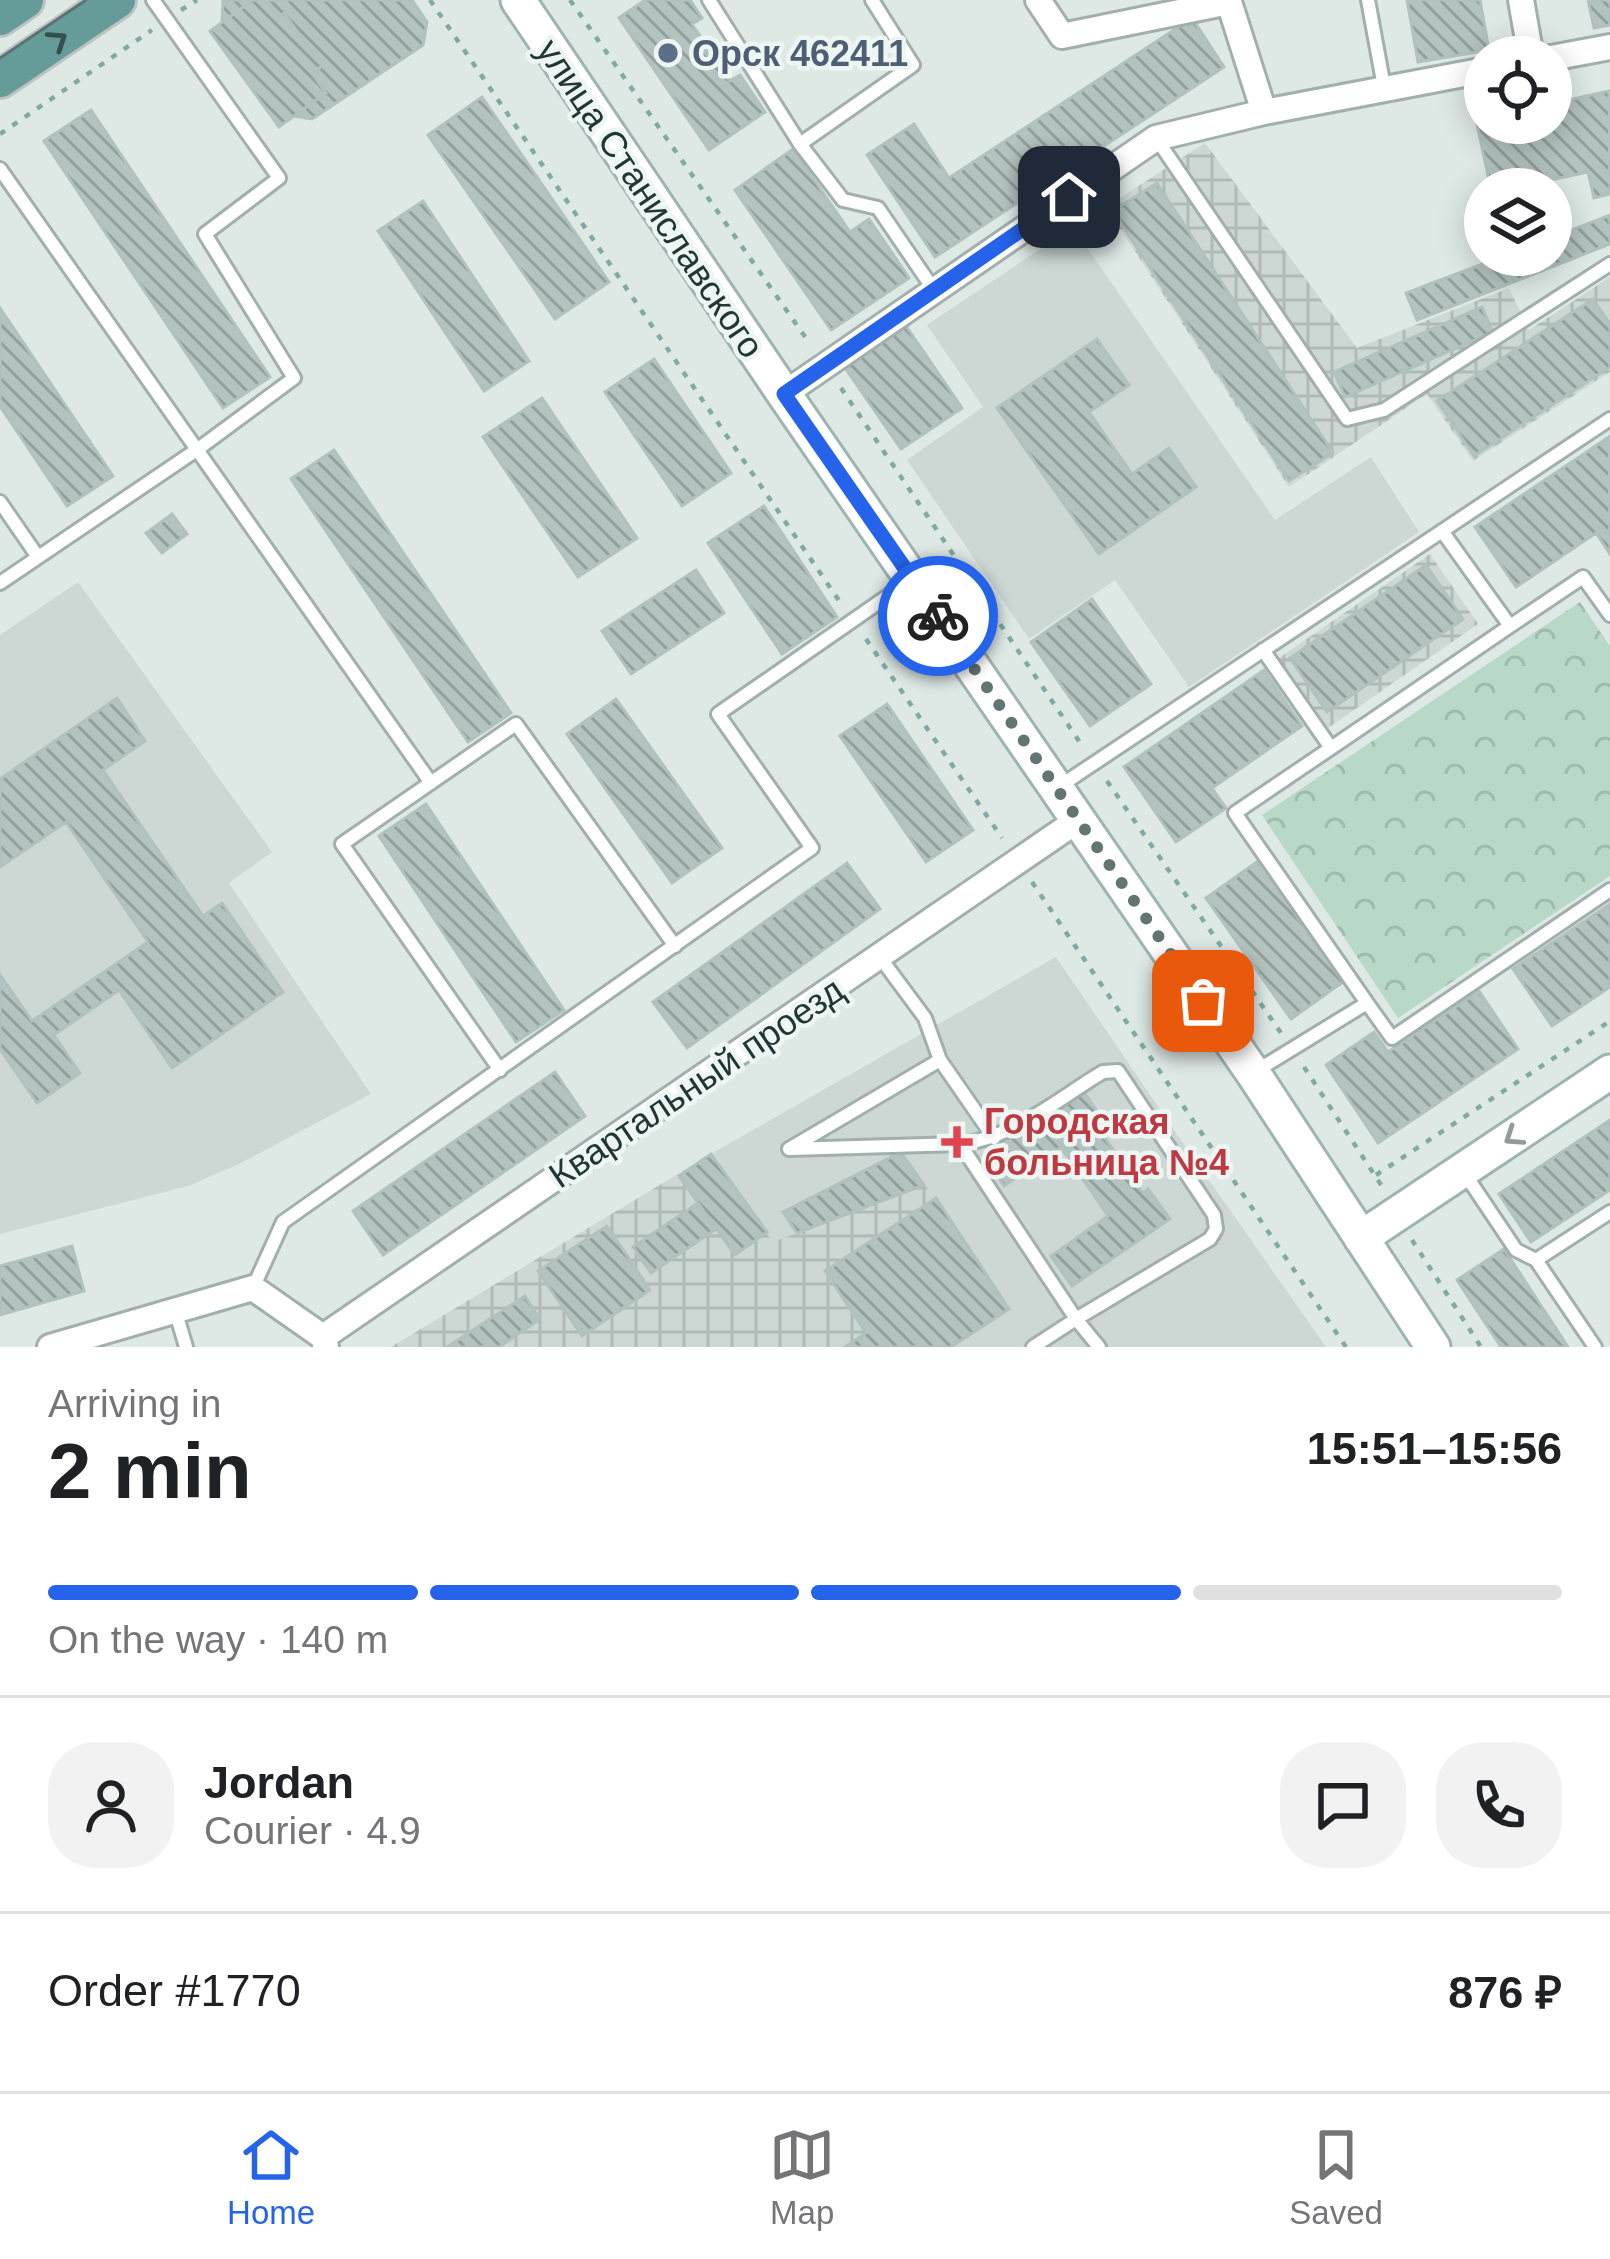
<!DOCTYPE html>
<html lang="en">
<head>
<meta charset="utf-8">
<style>
  body { margin:0; font-family:Helvetica,sans-serif; background:#f2f2f2; color:#202124; height:100vh; display:flex; flex-direction:column; font-size:45px; white-space:nowrap }
  * { box-sizing:border-box; margin:0 }
  p { font-size:39px; color:#757577 }
  .icon { flex:none; width:66px; height:66px; fill:none; stroke:currentColor; stroke-width:2; stroke-linecap:round; stroke-linejoin:round }
  .map { position:relative; height:1347px; overflow:hidden }
  .details { display:flex; flex-direction:column; background:#fff; flex:1 }
  .details>* { flex:none }
  .tools { position:absolute; left:1464px; top:36px; display:grid; gap:24px }
  .tools a { display:grid; place-items:center; width:108px; height:108px; border-radius:50%; background:#fff; box-shadow:0 6px 30px #0003; font-size:60px }
  .pin { position:absolute; display:grid; place-items:center; width:102px; height:102px; color:#fff; margin:-51px; border-radius:24px; box-shadow:0 6px 18px #0006 }
  .courier { position:absolute; display:grid; place-items:center; width:120px; height:120px; margin:-60px; border:9px solid #2563eb; border-radius:50%; background:#fff; color:#222; box-shadow:0 3px 15px #0007 }
  .summary em { font-style:normal; font-weight:700 }
  .summary div { display:flex; flex-direction:column-reverse }
  .summary { display:flex; align-items:center; justify-content:space-between; height:204px; padding:0 48px }
  h1 { font-size:78px; font-weight:700; line-height:90px }
  .bar { display:grid; grid-template-columns:repeat(4,1fr); gap:18px 12px; align-content:center; height:144px; padding:0 48px }
  .bar i { height:15px; border-radius:9px; background:#e0e0e0 }
  .bar .current { background:#2563eb }
  .bar p { grid-column:span 4 }
  .line { display:flex; align-items:center; gap:30px; padding:0 48px; border-top:3px solid #e0e0e0 }
  .line div { flex:1 }
  .round { display:grid; place-items:center; flex:none; width:126px; height:126px; border-radius:48px; background:#f2f2f2 }
  .tabs { display:flex; justify-content:space-around; align-items:center; height:168px; border-top:3px solid #e0e0e0; background:#fff; font-size:33px; color:#757577 }
  .tabs a { display:grid; justify-items:center; gap:6px }
  .tabs .current { color:#2563eb }
  .map>svg:first-child { display:block }
</style>
</head>
<body>
<div class="map">
<svg width="1610" height="1347" viewBox="0 0 1610 1347">
  <defs>
    <pattern id="industrial-grid" width="8" height="8" patternUnits="userSpaceOnUse" patternTransform="scale(3)"><rect width="8" height="8" fill="#cdd8d5"/><path d="M0 4h8M4 0v8" fill="none" stroke="#b0bab7"/></pattern>
    <pattern id="forest-crowns" width="20" height="18" patternUnits="userSpaceOnUse" patternTransform="scale(3)"><rect width="20" height="18" fill="#b8d9c7"/><path d="M2 6a3 3 0 1 1 6 0M12 15a3 3 0 1 1 6 0" fill="none" stroke="#9ebbac"/></pattern>
    <pattern id="building-back-hatch" width="6" height="6" patternUnits="userSpaceOnUse" patternTransform="scale(3)"><rect width="6" height="6" fill="#b4c3bf"/><path d="M-1 5l2 2M0 0l6 6M5-1l2 2" fill="none" stroke="#929f9c"/></pattern>
  </defs>
  <rect width="100%" height="100%" fill="#dee9e6"/>
  <path fill="#cdd8d5" d="M1073,227l202,293 96,-63 48,75 -230,155 -74,-107 -86,59 -122,-179 76,-53 -56,-82z
    M78,582l194,270 -43,31 142,211 -132,70 -51,22 -188,48v-599z
    M1056,957l118,173 152,217h-375l-178,-105 -62,-88z"/>
  <path fill="url(#industrial-grid)" d="M1205,143l152,205 152,-60 20,42 81,-53v95l-137,89 -46,-67 -138,93 -183,-280z
    M1430,554l48,70 -150,104 -49,-70z
    M711,1154l62,88 151,-57 12,13 15,149h-560z"/>
  <path fill="url(#forest-crowns)" d="M1580,602l30,44v230l-212,142 -136,-203z"/>
  <path fill="url(#building-back-hatch)" stroke="#b1c2be" stroke-width="3" d="M223,0h30l-31,22z
    M253,0h13l12,17 6,-4 38,53 -10,7 14,20 -47,34 -69,-96z
    M266,0h146l15,22 -4,23 -111,74 -18,-3 32,-23 -14,-20 10,-7 -38,-53 -6,4z
    M645,0h45l12,18 -10,6 38,57 10,-6 25,37 -56,38 -90,-132z
    M1407,0h73l9,50 -71,12z
    M1588,0h22v25l-16,3z
    M1192,18l32,49 -289,190 -68,-102 47,-31 35,54z
    M1609,91l1,103 -16,4 -6,-26 -61,13 1,4h-37l-15,-69 75,3v-19z
    M482,97l127,185 -54,37 -127,-184z
    M91,110l179,267 -47,31 -179,-267z
    M793,149l57,83 19,-13 40,59 -78,52 -96,-140z
    M1157,183l176,270 -44,28 -176,-270z
    M423,201l106,160 -45,30 -106,-160z
    M1610,215v29l-193,76 -11,-27 100,-38h45v-17z
    M1593,299l17,25v43l-136,89 -37,-55z
    M1482,307l11,25 -148,65 -11,-25z
    M0,308l113,168 -46,30 -67,-100z
    M904,323l58,85 -61,41 -58,-84z
    M1097,339l32,46 -40,27 43,62 37,-26 27,39 -97,67 -102,-146z
    M654,359l77,114 -49,33 -77,-114z
    M542,398l95,140 -59,39 -95,-140z
    M1609,437l1,117 -14,-21 -80,54 -41,-60z
    M334,450l177,263 -43,29 -177,-263z
    M764,506l73,111 -55,37 -74,-111z
    M172,514l15,20 -25,19 -16,-20z
    M1426,565l37,54 -136,93 -37,-54z
    M696,570l28,43 -93,61 -29,-43z
    M1092,599l59,85 -61,42 -59,-84z
    M1264,670l38,56 -90,62 14,20 -50,34 -52,-75z
    M117,698l28,43 -42,29 100,146 19,-13 61,89 -111,76 -53,-78 -65,45 26,38 -43,30 -37,-54v-74l32,46 116,-79 -82,-120 -66,45v-88z
    M616,699l106,149 -50,35 -105,-149z
    M887,704l86,126 -47,32 -86,-126z
    M426,804l138,206 -48,32 -137,-206z
    M1258,861l85,121 -52,37 -85,-121z
    M847,863l33,46 -193,139 -34,-46z
    M1610,904v83l-58,39 -39,-57z
    M1479,991l39,58 -140,94 -52,-78 48,-33 14,20z
    M555,1072l30,44 -202,139 -30,-44z
    M1081,1088l25,36 -7,5 44,64 5,-4 22,30 -98,67 -21,-30 57,-40 -47,-69 -57,39 -21,-31z
    M1610,1120v70l-79,52 -32,-48z
    M901,1152l23,33 -127,48 -14,-21z
    M711,1154l56,78 -32,23 -56,-79z
    M936,1198l73,111 -58,38h-106l21,-14 -41,-62z
    M698,1203l18,26 -65,44 -18,-26z
    M607,1226l43,64 -68,46 -44,-65z
    M72,1246l12,45 -84,24v-49z
    M1504,1249l64,98h-67l-44,-67z
    M525,1296l15,23 -41,28h-52z"/>
  <g fill="none" stroke-linecap="round" stroke-linejoin="round">
    <defs>
      <path id="lane" d="M709,0l91,144 43,56 35,8 56,82
        M1368,0l16,87
        M1156,138l191,281 37,-9 226,-146
        M800,144l113,-79 -41,-65
        M0,169l431,614
        M0,502l38,55
        M1442,531l68,95 73,-49 27,38
        M0,583l198,-134 96,-71 -89,-144 74,-56 -126,-178
        M1263,650l68,98 -96,65 132,190
        M1331,748l179,-122
        M1057,788l553,-369
        M879,956l46,62 15,42 -151,89 171,-5c52,-5 99,-46 143,-72l15,-1 96,144 2,14 -6,10 -134,80 -116,-175
        M940,1060l54,78
        M500,1070l-158,-226 174,-120 159,222
        M1256,1071l111,-68 25,35 218,-148
        M1463,1171l53,79 20,10 59,87
        M1536,1260l74,-48
        M253,1288l30,-66 529,-374 -94,-134 193,-134
        M176,1313l10,34
        M1033,1347l43,-28 23,28"/>
      <path id="street" d="M1038,0l24,36 167,-34 35,110
        M1521,0l10,57
        M1551,58l59,-11
        M784,394l372,-256 108,-26 221,-42
        M50,1347l203,-59 70,49
        M326,1347l-3,-10 755,-517"/>
      <path id="secondary" d="M518,0l266,394 469,679 180,274
        M1361,1238l249,-166"/>
      <path id="primary" d="M0,17l25,-17
        M0,79l117,-79"/>
    </defs>
    <use href="#lane" stroke="#a2b0ad" stroke-width="18"/>
    <use href="#street" stroke="#a2b0ad" stroke-width="30"/>
    <use href="#secondary" stroke="#9eb4b0" stroke-width="39"/>
    <use href="#primary" stroke="#bcc3c2" stroke-width="42"/>
    <path stroke="#81aaa5" stroke-width="4.5" stroke-dasharray="6 9" stroke-linecap="butt" d="M430,0l412,605
      M570,0l240,344
      M181,10l16,-10
      M0,134l152,-104
      M841,388l242,359
      M866,639l136,199
      M1107,781l174,252
      M1032,882l314,465
      M1304,1067l79,121
      M1376,1175l234,-154
      M1412,1240l69,107"/>
    <use href="#lane" stroke="#fff" stroke-width="12"/>
    <use href="#street" stroke="#fff" stroke-width="24"/>
    <use href="#secondary" stroke="#fff" stroke-width="33"/>
    <use href="#primary" stroke="#659b98" stroke-width="36"/>
    <path stroke="#5b7371" stroke-width="3" d="M0,58l86,-58"/>
  </g>
  <defs><path id="oneway-chevron" d="M-2-3.5L2.5 0L-2 3.5" fill="none" stroke-width="1.6" stroke-linecap="round" stroke-linejoin="round" transform="scale(3)"/></defs>
  <use stroke="#32504e" href="#oneway-chevron" transform="translate(58 40) rotate(-34)"/>
  <use stroke="#909b9a" href="#oneway-chevron" transform="translate(1513 1137) rotate(146)"/>
  <g fill="none" stroke-linecap="round" stroke-linejoin="round">
    <path stroke="#637573" stroke-width="12" stroke-dasharray="0 21.6" d="M938,616l265,385"/>
    <path stroke="#2563eb" stroke-width="15" d="M938,616l-154,-222 285,-197"/>
  </g>
  <circle fill="#5c6f8a" stroke="#eef6f3" stroke-width="4.5" cx="668" cy="53" r="12"/>
  <path fill="#e0444e" stroke="#eef6f3" stroke-width="4.5" d="M951 1124h12v12h12v12h-12v12h-12v-12h-12v-12h12z"/>
  <g text-anchor="middle" stroke-width="9" stroke-linejoin="round" paint-order="stroke">
    <g font-size="36" font-weight="bold" fill="#4e5e75" stroke="#eef6f3" text-anchor="start">
      <text x="692" y="66">Орск 462411</text>
    </g>
    <g font-size="36" fill="#213735" stroke="#eef6f3">
      <text transform="translate(651 198) rotate(56)" y="13">улица Станиславского</text>
      <text transform="translate(696 1082) rotate(-34)" y="13">Квартальный проезд</text>
    </g>
    <g font-size="36" font-weight="bold" fill="#be3a42" stroke="#eef6f3" text-anchor="start">
      <text x="984" y="1134">Городская<tspan x="984" dy="41">больница №4</tspan></text>
    </g>
  </g>
</svg>
<div class="tools">
<a><svg class="icon" aria-label="locate" viewBox="0 0 24 24"><circle cx="12" cy="12" r="6"/><path d="M12 2v4M12 18v4M2 12h4M18 12h4"/></svg></a>
<a><svg class="icon" aria-label="layers" viewBox="0 0 24 24"><path d="M12 4l9 5-9 5-9-5zM3 14l9 5 9-5"/></svg></a>
</div>
<div class="pin" style="left:1203px;top:1001px;background:#ea580c"><svg class="icon" aria-label="bag" viewBox="0 0 24 24"><path d="M5 8h14l-1 12H6zM9 8a3 3 0 0 1 6 0"/></svg></div>
<div class="pin" style="left:1069px;top:197px;background:#1f2937"><svg class="icon" aria-label="home" viewBox="0 0 24 24"><path d="M3 11l9-7 9 7M6 9v11h12V9"/></svg></div>
<div class="courier" style="left:938px;top:616px"><svg class="icon" aria-label="bike" viewBox="0 0 24 24"><circle cx="6" cy="16" r="4"/><circle cx="18" cy="16" r="4"/><path d="M6 16l4-8h5l3 8M10 8l3 8H6M13 5h3"/></svg></div>
</div>
<section class="details">
<div class="summary"><div><h1>2 min</h1><p>Arriving in</p></div><em>15:51–15:56</em></div>
<div class="bar"><i class="current"></i><i class="current"></i><i class="current"></i><i></i><p>On the way · 140 m</p></div>
<div class="line" style="height:216px"><a class="round"><svg class="icon" aria-label="person" viewBox="0 0 24 24"><circle cx="12" cy="8" r="4"/><path d="M4 21q1-7 8-7t8 7"/></svg></a><div><b>Jordan</b><p>Courier · 4.9</p></div><a class="round"><svg class="icon" aria-label="chat" viewBox="0 0 24 24"><path d="M4 5h16v11H9l-5 4z"/></svg></a><a class="round"><svg class="icon" aria-label="phone" viewBox="0 0 24 24"><path d="M5 4h4l2 5-3 2q2 4 5 5l2-3 5 2v4C11 20 4 13 5 4z"/></svg></a></div>
<div class="line" style="height:156px"><div>Order #1770</div><b>876 ₽</b></div>
</section>
<nav class="tabs">
<a class="current"><svg class="icon" aria-label="home" viewBox="0 0 24 24"><path d="M3 11l9-7 9 7M6 9v11h12V9"/></svg>Home</a>
<a><svg class="icon" aria-label="map" viewBox="0 0 24 24"><path d="M3 6l6-2 6 2 6-2v14l-6 2-6-2-6 2zM9 4v14M15 6v14"/></svg>Map</a>
<a><svg class="icon" aria-label="saved" viewBox="0 0 24 24"><path d="M7 4h10v16l-5-4-5 4z"/></svg>Saved</a>
</nav>
</body>
</html>
